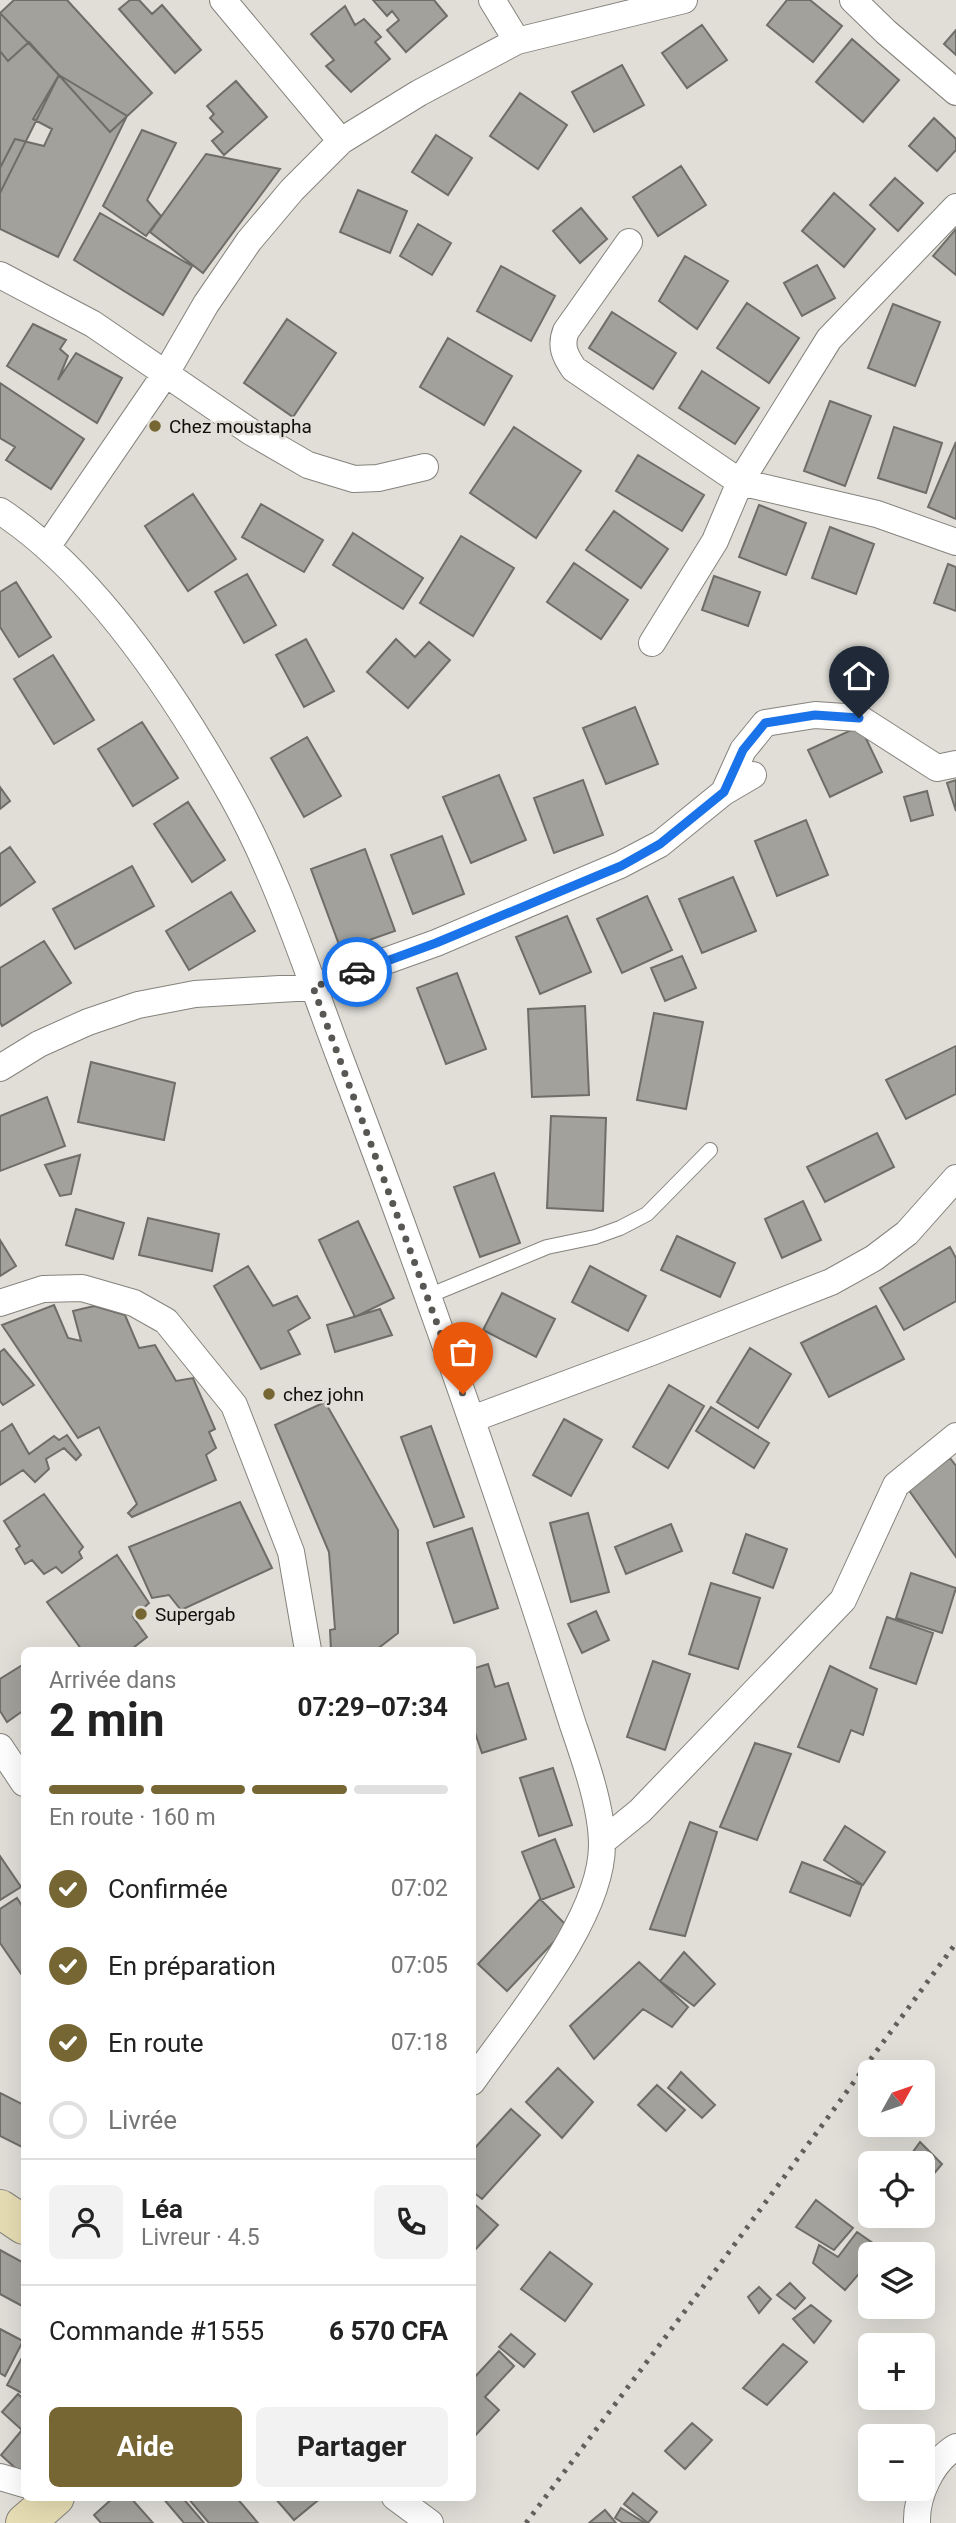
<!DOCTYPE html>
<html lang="fr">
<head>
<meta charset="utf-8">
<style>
  body { margin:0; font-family:Roboto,sans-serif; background:#f2f2f2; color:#222; height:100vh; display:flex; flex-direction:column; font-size:26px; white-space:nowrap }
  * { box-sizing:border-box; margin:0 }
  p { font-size:23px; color:#767676 }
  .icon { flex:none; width:38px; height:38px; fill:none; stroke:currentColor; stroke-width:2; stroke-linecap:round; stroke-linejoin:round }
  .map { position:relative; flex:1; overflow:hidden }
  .side { position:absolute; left:21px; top:1647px; width:455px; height:854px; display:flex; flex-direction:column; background:#fff; border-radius:10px; box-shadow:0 7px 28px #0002 }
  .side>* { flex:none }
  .needle { width:46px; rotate:50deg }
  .tools { position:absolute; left:858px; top:2060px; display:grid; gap:14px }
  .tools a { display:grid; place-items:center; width:77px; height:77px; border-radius:10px; background:#fff; box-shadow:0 7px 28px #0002; font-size:35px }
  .pin { position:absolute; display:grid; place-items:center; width:60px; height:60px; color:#fff; margin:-72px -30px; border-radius:50% 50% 50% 0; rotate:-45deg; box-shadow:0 0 7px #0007 }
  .pin .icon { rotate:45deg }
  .courier { position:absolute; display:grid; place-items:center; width:70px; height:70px; margin:-35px; border:5px solid #1a73e8; border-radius:50%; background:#fff; color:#222; box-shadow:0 2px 9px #0007 }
  .headline em { font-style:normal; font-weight:700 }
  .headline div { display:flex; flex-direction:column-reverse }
  .headline { display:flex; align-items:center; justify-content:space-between; height:119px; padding:0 28px }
  h1 { font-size:46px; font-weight:700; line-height:52px }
  .bar { display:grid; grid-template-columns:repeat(4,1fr); gap:10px 7px; align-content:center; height:84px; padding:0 28px }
  .bar i { height:9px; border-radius:5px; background:#e0e0e0 }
  .bar .on { background:#766633 }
  .bar p { grid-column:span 4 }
  .line { display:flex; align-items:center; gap:18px; padding:0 28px; border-top:2px solid #e0e0e0 }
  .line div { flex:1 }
  .round { display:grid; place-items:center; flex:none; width:74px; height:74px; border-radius:10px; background:#f2f2f2 }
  ol { padding:0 28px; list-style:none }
  li { display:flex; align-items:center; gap:21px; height:77px }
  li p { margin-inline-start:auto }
  li .icon { padding:7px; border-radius:50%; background:#766633; color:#fff; stroke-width:4 }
  li:last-child { color:#767676 }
  li i { width:38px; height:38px; border:4px solid #e0e0e0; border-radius:50% }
  .action { display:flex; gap:14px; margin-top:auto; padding:14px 28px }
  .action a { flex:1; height:80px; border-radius:10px; background:#766633; color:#fff; font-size:28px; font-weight:700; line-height:80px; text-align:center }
  .action a+a { background:#f2f2f2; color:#222 }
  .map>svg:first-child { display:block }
</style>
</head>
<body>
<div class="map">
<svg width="956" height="2523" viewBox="0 0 956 2523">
  <rect width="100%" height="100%" fill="#e0ded7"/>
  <path fill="#a3a19b" stroke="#6f6d67" stroke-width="2" d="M14,0h53l85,93 -42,39 -81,-90 -21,19 -8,-10v-38z
    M130,0h9l13,14 10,-9 39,45 -26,23 -56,-64z
    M373,0h61l13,16 -41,36 -19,-22 12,-10 -7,-9 -5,5z
    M787,0h23l32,26 -29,36 -46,-37z
    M345,6l10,19 9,-6 17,18 -6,5 15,17 -39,33 -25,-26 8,-6 -23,-26z
    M0,13l59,62 -59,118z
    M702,25l25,35 -40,28 -25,-35z
    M956,30v25l-12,-11z
    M852,39l47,41 -36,42 -47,-40z
    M622,65l22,40 -50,27 -22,-40z
    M59,75l68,41 -69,141 -58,-28v-61l15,-29 29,7 8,-17 -19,-10z
    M236,81l31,36 -43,38 -12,-14 11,-9 -13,-14 4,-4 -7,-8z
    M520,93l47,32 -29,44 -48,-33z
    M934,118l22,21v11l-19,21 -28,-25z
    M142,130l34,13 -29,57 14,16 -15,20 -43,-30z
    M436,135l36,23 -24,37 -36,-23z
    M206,154l74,15 -77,104 -53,-41z
    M681,166l25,39 -48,31 -25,-39z
    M895,178l28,25 -25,28 -28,-26z
    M358,190l49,21 -17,42 -50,-21z
    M834,193l41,36 -31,38 -42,-36z
    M581,208l26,31 -27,24 -27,-32z
    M100,213l92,53 -29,49 -89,-55z
    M418,224l33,19 -19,32 -32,-19z
    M956,229v46l-23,-19z
    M685,256l43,25 -31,48 -38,-28z
    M817,265l18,33 -33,18 -18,-33z
    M501,266l54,30 -24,45 -54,-30z
    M747,303l52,35 -30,45 -52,-35z
    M893,304l47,18 -25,64 -47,-18z
    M612,312l64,41 -23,36 -64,-41z
    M287,319l49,34 -43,64 -49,-34z
    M33,324l33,16 -6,9 8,7 -10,24 18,-27 46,25 -25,45 -90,-57z
    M448,338l64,38 -28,49 -64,-38z
    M702,371l57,37 -24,36 -56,-36z
    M0,383l84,56 -33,50 -45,-29 9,-13 -15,-9z
    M830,401l41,15 -26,70 -41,-15z
    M514,427l67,44 -45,67 -66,-45z
    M894,427l48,16 -16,50 -48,-15z
    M956,442v77l-28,-12z
    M638,455l66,40 -22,36 -66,-40z
    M193,494l43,65 -48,32 -43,-65z
    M261,504l62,36 -19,32 -62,-35z
    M759,505l47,18 -20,52 -47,-18z
    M614,511l54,38 -27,39 -55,-38z
    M830,527l44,17 -18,50 -44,-16z
    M353,533l70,45 -20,31 -70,-44z
    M461,536l53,32 -41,68 -53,-33z
    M574,563l54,37 -27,39 -54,-37z
    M948,564l8,3v44l-22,-8z
    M247,574l29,51 -32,18 -29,-51z
    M714,576l46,16 -12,34 -46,-16z
    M16,582l35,55 -32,20 -19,-30v-35z
    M306,639l28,52 -30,16 -28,-52z
    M396,639l19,18 14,-15 21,18 -42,48 -41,-36z
    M53,655l41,65 -40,24 -40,-65z
    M635,707l23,57 -52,20 -23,-56z
    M142,722l36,56 -45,28 -35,-57z
    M860,726l22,46 -52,25 -22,-47z
    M307,737l34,59 -37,21 -33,-59z
    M499,775l27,65 -55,23 -28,-66z
    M583,780l20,55 -49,18 -20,-55z
    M956,780v31l-9,-28z
    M0,787l10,14 -10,8z
    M927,791l6,24 -22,6 -7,-24z
    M188,802l37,58 -33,22 -38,-58z
    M806,820l22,55 -51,21 -22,-55z
    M442,836l22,58 -51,20 -22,-59z
    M10,847l25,35 -35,24v-52z
    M365,849l30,82 -54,19 -30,-81z
    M132,866l22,40 -79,43 -22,-40z
    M733,877l23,54 -54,22 -23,-54z
    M231,892l24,39 -66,39 -23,-39z
    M647,896l25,54 -50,23 -25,-54z
    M567,916l24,56 -51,22 -24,-57z
    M44,941l27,42 -69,43 -2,-4v-54z
    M682,956l14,32 -31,13 -14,-33z
    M457,973l29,76 -40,15 -29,-76z
    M585,1006l4,89 -57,2 -4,-88z
    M654,1013l49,9 -17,87 -49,-9z
    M956,1046v48l-50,25 -20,-39z
    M91,1062l84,21 -11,57 -86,-18z
    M47,1097l18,49 -65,25v-55z
    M551,1116l55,2 -3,93 -56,-3z
    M877,1133l17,34 -69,35 -18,-35z
    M80,1155l-9,39 -11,2 -15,-31z
    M494,1173l26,70 -40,14 -26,-70z
    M803,1201l18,39 -39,18 -17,-39z
    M76,1209l48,14 -11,36 -47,-14z
    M148,1218l71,16 -7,37 -73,-16z
    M358,1221l36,77 -39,19 -36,-77z
    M677,1236l58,27 -15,34 -59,-27z
    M0,1240l16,26 -16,10z
    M950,1247l6,11v43l-52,29 -24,-42z
    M248,1266l25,40 24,-10 13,22 -22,13 12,23 -39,15 -47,-83z
    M590,1266l56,30 -18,35 -56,-29z
    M502,1293l53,26 -19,38 -53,-27z
    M54,1305l14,33 13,3 -8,-30 21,-5 31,9 14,33 16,-3 21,36 17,-3 22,51 -6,3 7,16 -10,7 10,25 -84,37 -4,-4 9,-9 -38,-77 -21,11 -76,-113z
    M876,1306l28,53 -75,38 -28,-54z
    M380,1309l12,26 -57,17 -8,-27z
    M750,1348l41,26 -33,54 -41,-26z
    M4,1349l30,36 -31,20 -3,-4v-49z
    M669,1385l35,21 -36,62 -35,-21z
    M325,1402l73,128v103l-22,17h-45l-1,-20 5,-1 -6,-77 -54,-127z
    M711,1407l58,36 -15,25 -58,-37z
    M564,1419l38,21 -31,56 -38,-21z
    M12,1424l17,30 25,-18 5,4 8,-5 14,20 -5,5 -12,-12 -18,11 3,10 -14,13 -12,-12 -23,15v-53z
    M431,1426l33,91 -30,10 -33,-90z
    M950,1458l6,8v91l-48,-68z
    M44,1494l39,53 -4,5 3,6 -20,15 -6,-6 -12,7 -12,-14 -7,4 -9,-15 4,-3 -16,-25z
    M240,1502l32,66 -91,42 -12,-15 -17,3 -23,-51z
    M588,1513l21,79 -38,10 -21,-79z
    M671,1524l11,27 -56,23 -11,-27z
    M472,1528l26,80 -44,15 -27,-80z
    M746,1534l41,15 -14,39 -40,-15z
    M117,1555l32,48 -16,14 14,20 -14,11 1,2h-52l-35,-48z
    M911,1573l45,15 -14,45 -46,-15z
    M711,1583l49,15 -22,71 -49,-15z
    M596,1611l13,29 -27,13 -14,-29z
    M887,1617l46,16 -17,51 -46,-16z
    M653,1661l37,13 -25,76 -38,-13z
    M24,1664v46l-17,12 -7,-11v-32z
    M488,1664l7,23 13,-4 18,56 -44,14 -10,-29v-55z
    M830,1666l47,23 -14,46 -12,-5 -12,32 -41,-15z
    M755,1743l36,11 -34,86 -37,-13z
    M553,1768l19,57 -33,11 -19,-58z
    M690,1822l27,10 -32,104 -35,-7z
    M845,1826l40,26 -22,33 -39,-25z
    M555,1839l19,48 -33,13 -19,-48z
    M0,1856l21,31 -21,13z
    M802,1862l60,23 -12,31 -60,-24z
    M17,1898l7,11v69l-24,-35v-34z
    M540,1899l28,28 -61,64 -29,-27z
    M684,1952l31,32 -21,22 -34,-25z
    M639,1962l49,45 -16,20 -29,-18 -49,50 -24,-33z
    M558,2068l35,34 -31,36 -36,-36z
    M681,2072l34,33 -13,13 -34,-30z
    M657,2085l28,25 -19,21 -28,-26z
    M0,2093l24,12v43l-24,-12z
    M511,2109l29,26 -58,64 -10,-8v-40z
    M920,2142l22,22 -20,24v-25h-17z
    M816,2200l37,28 -19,22 -38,-23z
    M472,2202l26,23 -25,27 -1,-1z
    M857,2232l23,16 -4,6h-6v7l-25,29 -32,-27 6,-18 19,12z
    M0,2250l24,13v44l-24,-13z
    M550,2252l42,32 -27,37 -44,-32z
    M790,2283l15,15 -10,11 -18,-14z
    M759,2287l12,12 -12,14 -11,-16z
    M811,2305l20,16 -17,22 -21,-24z
    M0,2329l23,12 -18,35 -5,-3z
    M511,2334l24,20 -11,13 -25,-20z
    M783,2344l24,18 -40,43 -24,-17z
    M499,2351l15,15 -29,31 14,13 -27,29v-59z
    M24,2354v40l-17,-9z
    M18,2394l6,6v76l-23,-21 21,-25 -20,-18z
    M692,2423l20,17 -27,29 -20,-18z
    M633,2493l24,19 -9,11 -24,-19z
    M114,2497h16l23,26h-52l-7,-8z
    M162,2497h20l22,26h-20z
    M187,2497h49l22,26h-49z
    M274,2497h48l-28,23z
    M621,2508l24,15h-22l-8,-5z
    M605,2510l11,13h-27z"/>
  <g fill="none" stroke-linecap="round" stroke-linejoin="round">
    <defs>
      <path id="lane" d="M428,1296l119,-49 48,-10 25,-9 27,-14 63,-64"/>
      <path id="street" d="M223,0l118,141
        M492,0l25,41
        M853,0l33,32 70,60
        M629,242l-63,89c-6,15 -1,25 8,38l166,113 137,32 79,28
        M0,275l93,49 158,108 57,33 46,14 24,-1 47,-11
        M0,511c95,62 177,187 232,285 46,82 75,175 108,262 64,168 124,337 181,507 18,53 35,107 52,160 12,35 29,83 29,120 0,75 -88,176 -130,237
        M47,547l119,-174 40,-69 43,-63 43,-51 49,-49 78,-48 98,-52 167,-41
        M652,643l63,-102 25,-59 89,-143 127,-132
        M724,792l19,-42 22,-27 50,-8 44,3 78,50 19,-4
        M0,1068l39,-24 49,-22 50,-17 57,-11 118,-7 123,-44 184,-78 40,-21 64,-52 29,-17
        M0,1303l43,-14 39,-1 52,15 32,18 68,84 57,147 17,98
        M472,1419l180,-67 179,-70 43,-24 33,-25 49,-55
        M0,1747l24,36
        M602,1842l38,-31 203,-211 53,-115 60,-49
        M0,2477l24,7
        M395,2497l35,26
        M917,2523c-1,-27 15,-62 39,-76"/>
      <path id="secondary" d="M0,2209l24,16
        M25,2523l30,-26"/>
    </defs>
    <use href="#lane" stroke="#85837d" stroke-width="16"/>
    <use href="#street" stroke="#85837d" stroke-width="28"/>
    <use href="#secondary" stroke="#85837d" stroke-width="40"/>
    <use href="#lane" stroke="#fff" stroke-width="14"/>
    <use href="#street" stroke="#fff" stroke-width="26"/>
    <use href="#secondary" stroke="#e7ddb4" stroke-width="38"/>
    <path stroke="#615f5b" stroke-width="5" stroke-dasharray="3.5 7" stroke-linecap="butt" d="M526,2523l192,-256 238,-324"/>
  </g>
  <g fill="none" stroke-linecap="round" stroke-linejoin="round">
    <path stroke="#595754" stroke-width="7" stroke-dasharray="0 12.6" d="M357,972l-44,15 150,407"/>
    <path stroke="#1a73e8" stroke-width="9" d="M357,972l79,-29 185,-77 39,-22 64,-52 19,-42 22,-27 50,-8 44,3"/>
  </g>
  <g fill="#766633" stroke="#e0ded7" stroke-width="2.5">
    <circle cx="155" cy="426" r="7"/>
    <circle cx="269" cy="1394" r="7"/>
    <circle cx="141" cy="1614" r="7"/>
  </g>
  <g text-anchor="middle" stroke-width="5" stroke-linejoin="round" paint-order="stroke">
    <g font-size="19" fill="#100f0d" stroke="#e0ded7" text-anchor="start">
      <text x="169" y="433">Chez moustapha</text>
      <text x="283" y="1401">chez john</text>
      <text x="155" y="1621">Supergab</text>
    </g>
  </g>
</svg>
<div class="tools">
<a><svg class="needle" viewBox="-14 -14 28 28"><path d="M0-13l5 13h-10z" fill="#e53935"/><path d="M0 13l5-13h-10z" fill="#767676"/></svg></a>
<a><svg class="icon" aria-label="locate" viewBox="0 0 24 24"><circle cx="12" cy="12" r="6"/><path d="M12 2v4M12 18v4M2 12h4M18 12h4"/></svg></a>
<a><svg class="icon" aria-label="layers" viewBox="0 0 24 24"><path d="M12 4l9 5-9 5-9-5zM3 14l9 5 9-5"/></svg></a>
<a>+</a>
<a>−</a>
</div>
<div class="pin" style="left:463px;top:1394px;background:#ea580c"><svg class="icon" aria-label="bag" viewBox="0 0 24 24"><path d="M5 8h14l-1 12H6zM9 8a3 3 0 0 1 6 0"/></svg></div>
<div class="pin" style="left:859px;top:718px;background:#1f2937"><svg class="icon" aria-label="home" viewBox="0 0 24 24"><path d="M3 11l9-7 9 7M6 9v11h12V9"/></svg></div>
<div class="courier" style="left:357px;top:972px"><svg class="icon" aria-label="car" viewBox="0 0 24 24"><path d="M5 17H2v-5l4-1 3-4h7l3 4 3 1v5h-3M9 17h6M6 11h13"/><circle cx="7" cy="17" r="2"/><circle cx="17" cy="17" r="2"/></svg></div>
<section class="side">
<div class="headline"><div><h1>2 min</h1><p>Arrivée dans</p></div><em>07:29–07:34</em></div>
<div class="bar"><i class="on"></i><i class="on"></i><i class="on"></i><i></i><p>En route · 160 m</p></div>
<ol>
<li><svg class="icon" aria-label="check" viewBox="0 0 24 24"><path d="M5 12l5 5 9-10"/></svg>Confirmée<p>07:02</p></li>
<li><svg class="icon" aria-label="check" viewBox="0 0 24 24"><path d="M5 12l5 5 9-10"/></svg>En préparation<p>07:05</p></li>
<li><svg class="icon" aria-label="check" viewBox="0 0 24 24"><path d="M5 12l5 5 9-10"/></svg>En route<p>07:18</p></li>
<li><i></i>Livrée</li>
</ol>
<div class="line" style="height:126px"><a class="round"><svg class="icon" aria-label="person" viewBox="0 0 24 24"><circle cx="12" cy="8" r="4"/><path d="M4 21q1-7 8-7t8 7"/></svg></a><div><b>Léa</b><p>Livreur · 4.5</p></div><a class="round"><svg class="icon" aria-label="phone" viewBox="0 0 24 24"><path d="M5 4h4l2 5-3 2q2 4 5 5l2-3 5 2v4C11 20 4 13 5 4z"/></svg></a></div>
<div class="line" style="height:91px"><div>Commande #1555</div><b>6 570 CFA</b></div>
<div class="action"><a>Aide</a><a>Partager</a></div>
</section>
</div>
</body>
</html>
